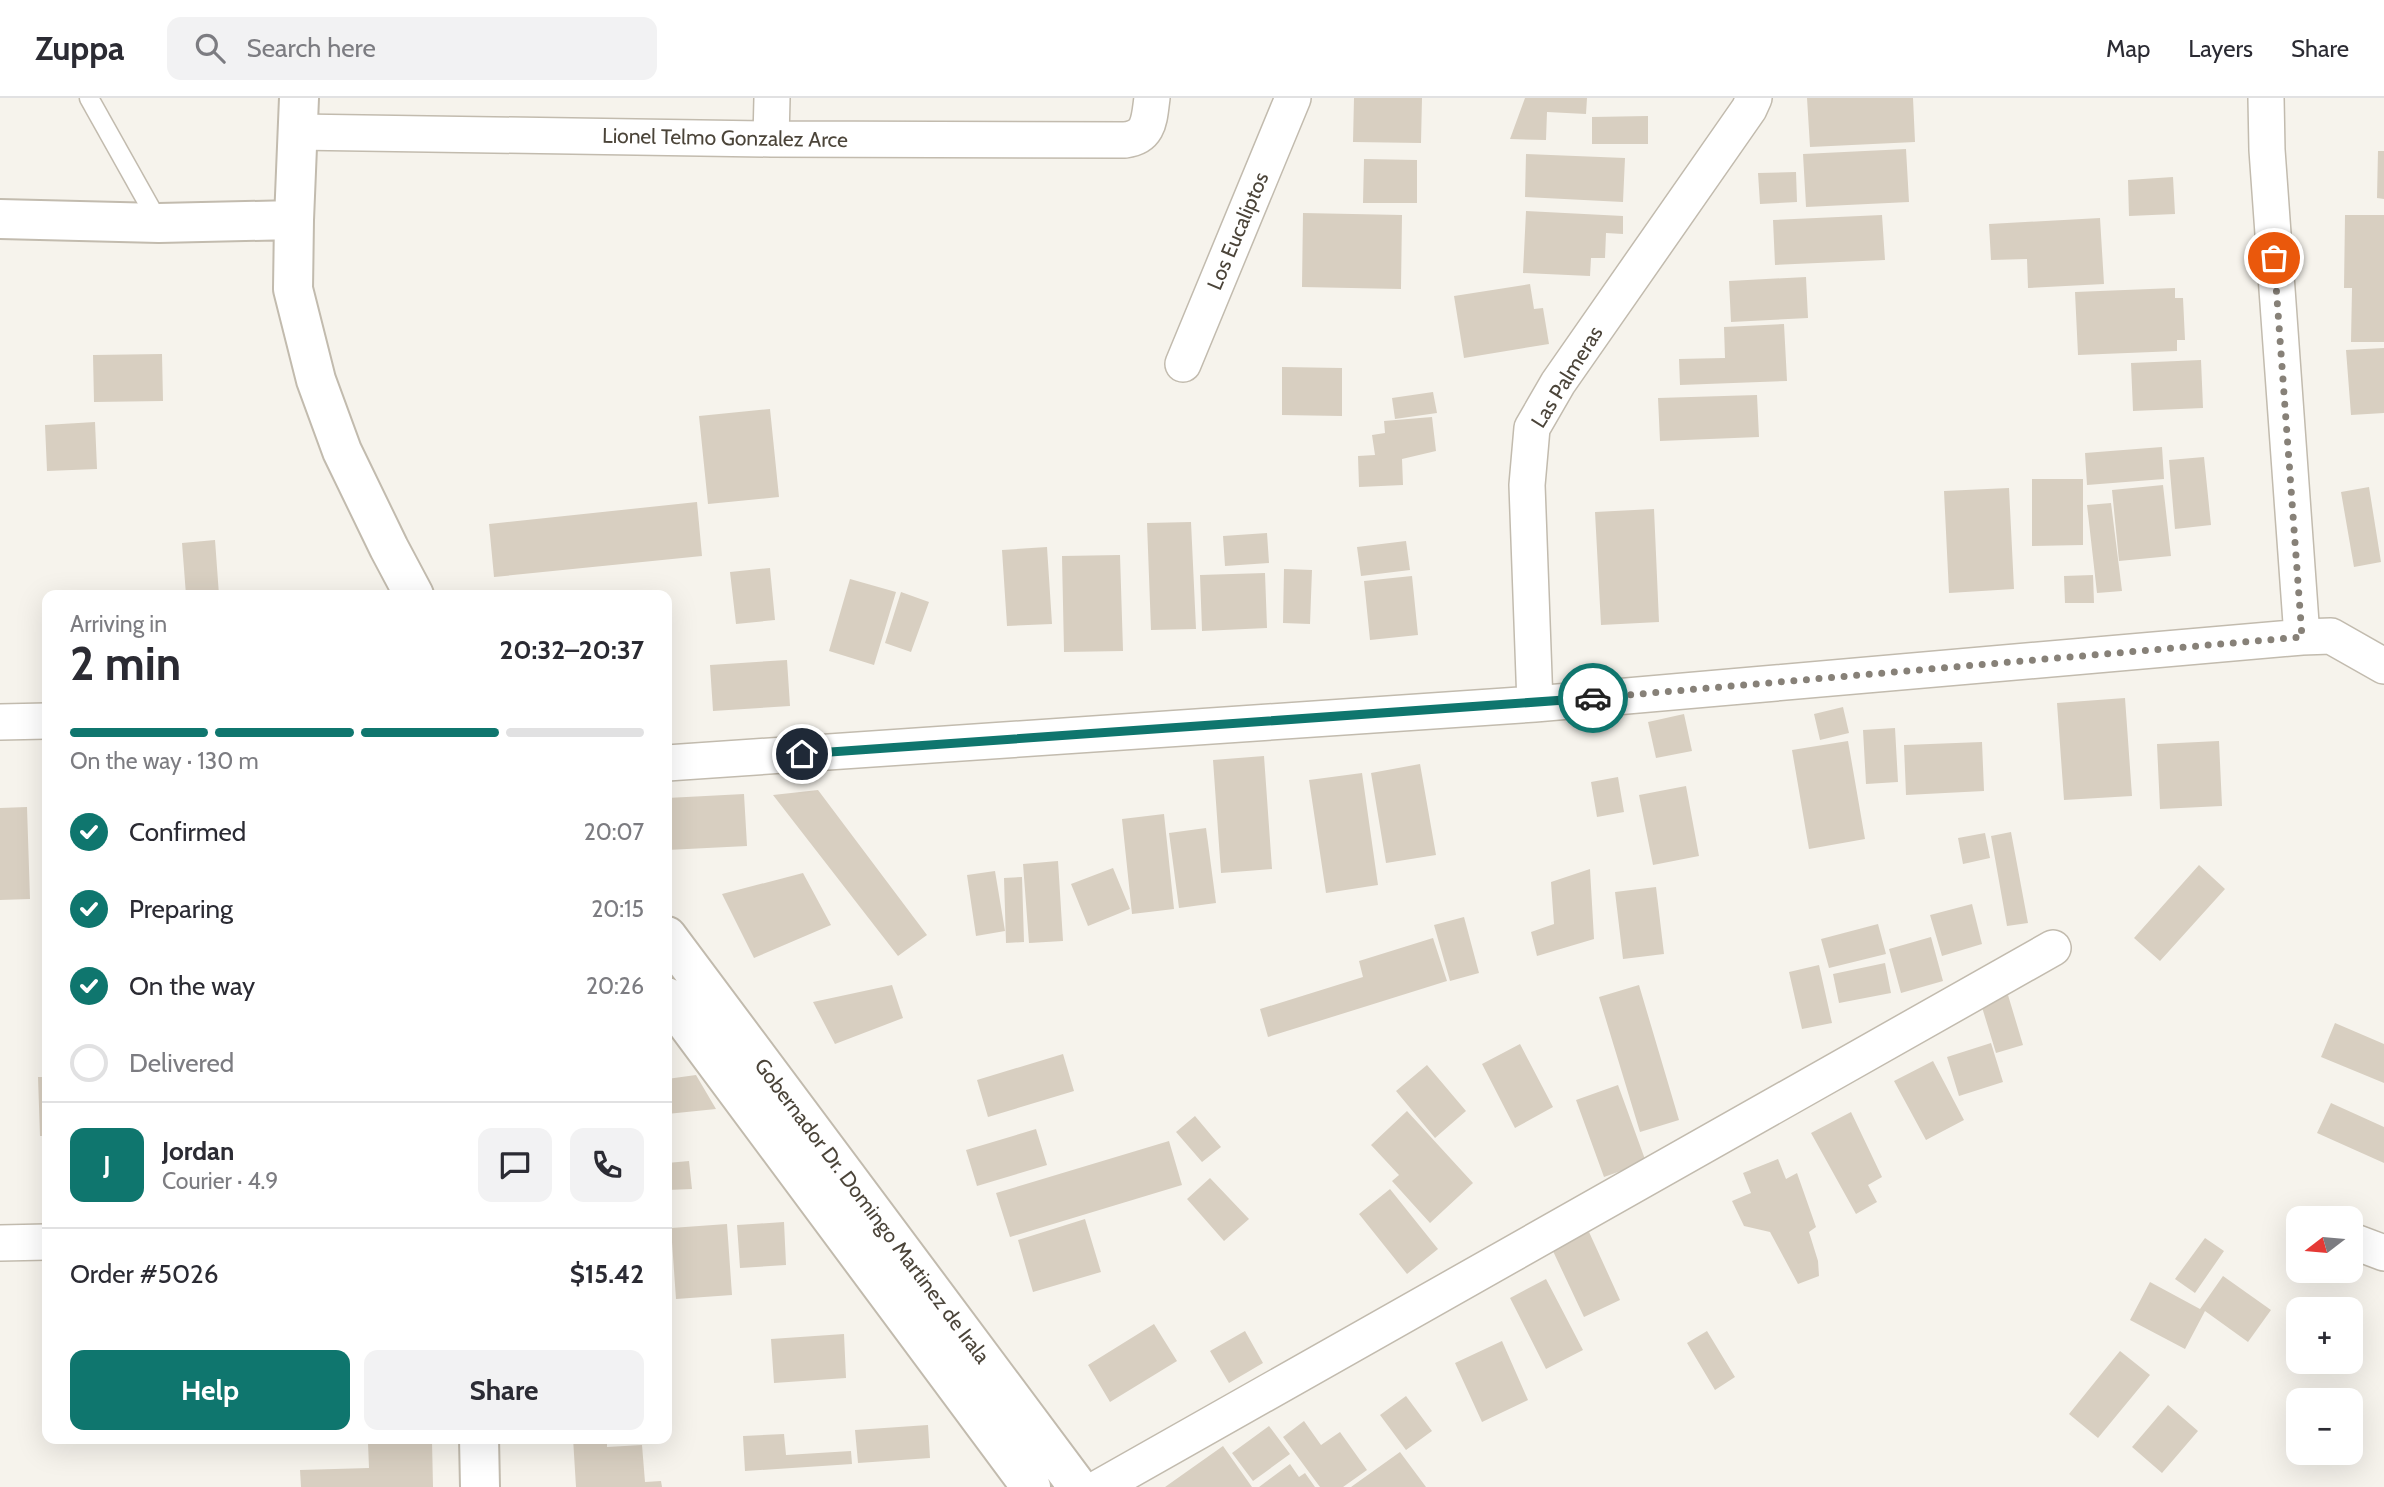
<!DOCTYPE html>
<html lang="en">
<head>
<meta charset="utf-8">
<style>
  body { margin:0; font-family:Cabin,sans-serif; background:#f2f2f3; color:#2b2b33; height:100vh; display:flex; flex-direction:column; font-size:26px; white-space:nowrap }
  * { box-sizing:border-box; margin:0 }
  p { font-size:23px; color:#7c7c81 }
  .icon { flex:none; width:38px; height:38px; fill:none; stroke:currentColor; stroke-width:2; stroke-linecap:round; stroke-linejoin:round }
  .map { position:relative; flex:1; overflow:hidden }
  .panel { position:absolute; left:42px; top:492px; width:630px; height:854px; display:flex; flex-direction:column; background:#fff; border-radius:14px; box-shadow:0 7px 28px #0002 }
  .panel>* { flex:none }
  .needle { width:46px; rotate:254deg }
  .fabs { position:absolute; left:2286px; top:1108px; display:grid; gap:14px }
  .fabs a { display:grid; place-items:center; width:77px; height:77px; border-radius:14px; background:#fff; box-shadow:0 7px 28px #0002; font-size:35px }
  .pin { position:absolute; display:grid; place-items:center; width:60px; height:60px; color:#fff; margin:-30px; border:4px solid #fff; border-radius:50%; box-shadow:0 2px 7px #0007 }
  .courier { position:absolute; display:grid; place-items:center; width:70px; height:70px; margin:-35px; border:5px solid #0f766e; border-radius:50%; background:#fff; color:#222; box-shadow:0 2px 9px #0007 }
  .headline em { font-style:normal; font-weight:800 }
  .headline div { display:flex; flex-direction:column-reverse }
  .headline { display:flex; align-items:center; justify-content:space-between; height:119px; padding:0 28px }
  h1 { font-size:46px; font-weight:800; line-height:52px }
  .bar { display:grid; grid-template-columns:repeat(4,1fr); gap:10px 7px; align-content:center; height:84px; padding:0 28px }
  .bar i { height:9px; border-radius:5px; background:#e1e1e2 }
  .bar .selected { background:#0f766e }
  .bar p { grid-column:span 4 }
  .line { display:flex; align-items:center; gap:18px; padding:0 28px; border-top:2px solid #e1e1e2 }
  .line div { flex:1 }
  .round { display:grid; place-items:center; flex:none; width:74px; height:74px; border-radius:14px; background:#f2f2f3 }
  ol { padding:0 28px; list-style:none }
  li { display:flex; align-items:center; gap:21px; height:77px }
  li p { margin-inline-start:auto }
  li .icon { padding:7px; border-radius:50%; background:#0f766e; color:#fff; stroke-width:4 }
  li:last-child { color:#7c7c81 }
  li i { width:38px; height:38px; border:4px solid #e1e1e2; border-radius:50% }
  .button { display:flex; gap:14px; margin-top:auto; padding:14px 28px }
  .button a { flex:1; height:80px; border-radius:14px; background:#0f766e; color:#fff; font-size:28px; font-weight:800; line-height:80px; text-align:center }
  .button a+a { background:#f2f2f3; color:#2b2b33 }
  header { display:flex; align-items:center; gap:42px; box-sizing:border-box; height:98px; padding:0 35px; background:#fff; border-bottom:2px solid #e1e1e2 }
  header strong { font-size:33px }
  nav { display:flex; gap:38px; margin-inline-start:auto; font-size:24px }
  .search { width:490px; height:63px; background:#f2f2f3; display:flex; align-items:center; gap:18px; box-sizing:border-box; padding:0 24px; border-radius:14px; color:#7c7c81; font-size:26px }
  .map>svg:first-child { display:block }
</style>
</head>
<body>
<header>
<strong>Zuppa</strong>
<div class="search"><svg class="icon" aria-label="search" viewBox="0 0 24 24"><circle cx="10" cy="10" r="6"/><path d="M15 15l6 6"/></svg>Search here</div>
<nav><a>Map</a><a>Layers</a><a>Share</a></nav>
</header>
<div class="map">
<svg width="2384" height="1389" viewBox="0 0 2384 1389">
  <rect width="100%" height="100%" fill="#f6f3ec"/>
  <path fill="#d8cfc1" d="M1354,0h68l-1,45 -68,-1z
    M1525,0h62l-1,16 -39,-2 -1,28 -36,-1z
    M1807,0h106l2,44 -105,5z
    M1648,18v28h-56v-27z
    M1906,51l3,53 -103,5 -3,-53z
    M2378,53h6v48l-7,-1z
    M1526,56l99,4 -2,44 -98,-5z
    M1364,61l53,1v43h-54z
    M1796,74l1,30 -37,2 -2,-31z
    M2173,79l2,37 -46,2 -1,-36z
    M1526,113l97,5v18l-17,-1 -1,25h-14l-1,18 -67,-3z
    M1303,115l99,2 -1,74 -99,-2z
    M1882,117l3,45 -110,5 -2,-45z
    M2345,117h39v127h-33l1,-54h-8z
    M2100,120l4,66 -76,4 -1,-29 -36,1 -2,-36z
    M1806,179l2,41 -77,4 -2,-41z
    M1530,186l4,25 9,-1 6,36 -85,14 -10,-62z
    M2175,190v10h8l2,42h-8v11l-99,4 -3,-63z
    M1784,226l3,57 -107,4 -1,-26 46,-1 -1,-31z
    M2384,250v65l-33,2 -5,-65z
    M162,256l1,47 -69,1 -1,-47z
    M2201,262l2,48 -70,3 -2,-48z
    M1282,269l60,1v48l-60,-1z
    M1433,294l4,21 -42,6 -3,-21z
    M1757,297l2,42 -99,4 -2,-43z
    M770,311l9,88 -71,7 -9,-88z
    M1432,319l4,34 -34,8 1,26 -44,2 -1,-31 17,-1 -3,-20 13,-2 -1,-12z
    M95,324l2,47 -50,2 -2,-46z
    M2162,349l2,32 -77,6 -2,-32z
    M2204,359l7,68 -36,4 -6,-69z
    M2032,381h51v66l-51,1z
    M2163,387l8,71 -52,5 -7,-71z
    M2369,389l12,75 -27,5 -13,-75z
    M2009,390l5,101 -65,4 -5,-102z
    M697,404l5,54 -208,21 -5,-53z
    M2111,405l11,88 -25,2 -10,-88z
    M1654,411l5,113 -58,3 -6,-113z
    M1191,424l5,107 -45,1 -4,-107z
    M1267,435l2,30 -44,3 -2,-30z
    M215,442l4,55h-33l-4,-52z
    M1406,443l4,29 -49,6 -4,-29z
    M1047,449l5,77 -45,2 -5,-76z
    M1120,457l3,96 -59,1 -2,-96z
    M770,470l5,52 -39,4 -6,-52z
    M1284,471l28,1 -2,54 -27,-1z
    M1265,475l2,55 -65,3 -2,-56z
    M2093,477l1,28h-29l-1,-27z
    M1412,478l6,59 -48,5 -6,-59z
    M850,481l46,13 -22,73 -45,-14z
    M901,494l28,10 -18,50 -26,-9z
    M787,562l3,46 -77,5 -3,-46z
    M2125,600l7,98 -68,4 -7,-97z
    M1843,609l6,26 -29,7 -6,-26z
    M1684,616l8,37 -36,7 -8,-36z
    M1895,630l3,54 -32,2 -3,-54z
    M1848,643l17,98 -56,10 -17,-99z
    M2219,643l3,65 -62,3 -3,-65z
    M1982,644l2,49 -78,4 -2,-50z
    M1264,658l8,113 -51,4 -8,-113z
    M1420,666l16,91 -50,8 -15,-90z
    M1362,675l16,112 -52,8 -17,-113z
    M1618,679l6,35 -27,5 -6,-35z
    M1686,688l13,70 -46,9 -14,-70z
    M818,692l109,145 -29,21 -125,-161z
    M744,696l3,52 -80,4v-52z
    M27,709l3,92 -30,1v-92z
    M1164,716l10,95 -42,5 -10,-95z
    M1206,730l10,75 -37,5 -10,-75z
    M2011,734l17,91 -21,3 -16,-90z
    M1985,735l5,25 -27,6 -5,-26z
    M1058,763l5,80 -34,2 -6,-79z
    M2199,767l26,24 -65,72 -26,-23z
    M1113,770l17,41 -42,17 -17,-42z
    M1590,771l4,70 -57,17 -6,-24 23,-8 -3,-42z
    M995,773l10,60 -29,5 -9,-61z
    M803,775l28,52 -77,33 -32,-64z
    M1022,779l2,65 -18,1 -2,-65z
    M1656,789l8,67 -41,5 -8,-67z
    M1972,806l10,40 -40,12 -12,-41z
    M1464,819l15,56 -29,8 -16,-56z
    M1878,826l8,30 -57,14 -8,-29z
    M1931,839l12,44 -42,12 -12,-44z
    M1433,840l14,43 -179,56 -8,-28 103,-32 -4,-16z
    M1885,865l6,30 -52,10 -6,-29z
    M1819,867l13,58 -30,6 -13,-57z
    M892,887l11,33 -68,26 -22,-42z
    M1639,887l40,135 -39,12 -41,-135z
    M2008,897l15,50 -27,8 -15,-49z
    M2335,925l49,21v39l-63,-26z
    M1991,945l12,39 -44,14 -12,-39z
    M1520,946l33,63 -38,21 -33,-64z
    M1063,956l11,37 -86,26 -11,-37z
    M1933,963l31,59 -38,20 -32,-59z
    M1427,967l39,46 -31,27 -39,-47z
    M696,977l20,34 -49,5v-35z
    M38,979h9v59h-7z
    M1618,987l28,77 -42,15 -28,-77z
    M2331,1005l53,24v36l-67,-30z
    M1407,1013l66,72 -43,40 -38,-42 7,-6 -28,-30z
    M1851,1014l31,65 -14,8 9,17 -21,12 -45,-81z
    M1195,1018l26,31 -19,15 -26,-30z
    M1036,1031l11,36 -70,21 -11,-36z
    M1169,1043l13,44 -172,52 -14,-44z
    M1778,1061l8,20 11,-6 19,54 -7,5 9,29 1,15 -21,8 -28,-52 -26,-6 -12,-25 19,-8 -8,-20z
    M689,1063l3,28 -25,1v-27z
    M1210,1080l39,41 -25,22 -37,-42z
    M1390,1091l48,60 -31,25 -48,-60z
    M1085,1121l16,53 -68,20 -15,-52z
    M784,1124l2,43 -46,3 -3,-43z
    M727,1126l5,71 -56,4 -5,-71z
    M1589,1134l31,68 -36,17 -32,-68z
    M2205,1140l19,13 -29,42 -20,-14z
    M2223,1178l48,34 -23,32 -43,-31 -20,38 -55,-29 20,-38 50,27z
    M1546,1181l37,71 -37,19 -36,-71z
    M1154,1226l23,37 -67,41 -22,-37z
    M1245,1233l18,32 -34,20 -19,-32z
    M1707,1233l28,46 -20,13 -28,-47z
    M844,1236l2,44 -72,5 -3,-44z
    M1502,1243l26,59 -46,22 -27,-59z
    M2120,1253l30,24 -52,63 -29,-24z
    M1406,1298l26,35 -26,19 -26,-35z
    M2168,1307l30,26 -36,42 -30,-26z
    M1304,1323l17,24 19,-13 27,38 -24,17h-23l-37,-50z
    M928,1327l2,33 -72,5 -3,-33z
    M1269,1328l21,28 -37,27 -21,-28z
    M784,1336l2,21 65,-4 1,13 -107,7 -2,-35z
    M573,1340h34v9l35,-2 3,37 16,-1 1,6h-86z
    M432,1343l1,46h-132l-1,-17 69,-2 -1,-25z
    M1223,1348l29,41h-87z
    M1400,1354l26,35h-75z
    M1290,1366l9,13 6,-4 10,14h-56z"/>
  <g fill="none" stroke-linecap="round" stroke-linejoin="round">
    <defs>
      <path id="service" d="M89,0l70,125"/>
      <path id="minor" d="M2266,0l1,52 35,487
        M297,34l474,7 354,1c25,-3 24,-21 27,-42
        M771,41l1,-41
        M1183,266l110,-266
        M1535,606l-8,-219 5,-57 26,-45 191,-274 5,-11
        M0,624l47,-1
        M667,665l868,-59 767,-67 29,-1 53,30
        M2355,1144l29,11
        M0,1145l47,-1
        M1100,1389l953,-539"/>
      <path id="tertiary" d="M299,0l-5,122 -1,69 23,91 26,71 47,97 25,47
        M0,121l159,4 135,-3
        M667,838l411,551
        M667,899l364,490
        M479,1340l1,49"/>
    </defs>
    <use href="#service" stroke="#c2bbae" stroke-width="21"/>
    <use href="#minor" stroke="#c2bbae" stroke-width="38"/>
    <use href="#tertiary" stroke="#c2bbae" stroke-width="42"/>
    <use href="#service" stroke="#fff" stroke-width="18"/>
    <use href="#minor" stroke="#fff" stroke-width="35"/>
    <use href="#tertiary" stroke="#fff" stroke-width="38"/>
  </g>
  <g fill="none" stroke-linecap="round" stroke-linejoin="round">
    <path stroke="#878178" stroke-width="7" stroke-dasharray="0 12.6" d="M1593,600l709,-61 -28,-379"/>
    <path stroke="#0f766e" stroke-width="9" d="M802,656l791,-56"/>
  </g>
  <g text-anchor="middle" stroke-width="5" stroke-linejoin="round" paint-order="stroke">
    <g font-size="21" fill="#4b4439" stroke="#fff">
      <text transform="translate(725 40) rotate(1)" y="7">Lionel Telmo Gonzalez Arce</text>
      <text transform="translate(1238 133) rotate(-67)" y="7">Los Eucaliptos</text>
      <text transform="translate(1567 279) rotate(-58)" y="7">Las Palmeras</text>
      <text transform="translate(872 1113) rotate(53)" y="7">Gobernador Dr. Domingo Martinez de Irala</text>
    </g>
  </g>
</svg>
<div class="fabs">
<a><svg class="needle" viewBox="-14 -14 28 28"><path d="M0-13l5 13h-10z" fill="#e53935"/><path d="M0 13l5-13h-10z" fill="#7c7c81"/></svg></a>
<a>+</a>
<a>−</a>
</div>
<div class="pin" style="left:2274px;top:160px;background:#ea580c"><svg class="icon" aria-label="bag" viewBox="0 0 24 24"><path d="M5 8h14l-1 12H6zM9 8a3 3 0 0 1 6 0"/></svg></div>
<div class="pin" style="left:802px;top:656px;background:#1f2937"><svg class="icon" aria-label="home" viewBox="0 0 24 24"><path d="M3 11l9-7 9 7M6 9v11h12V9"/></svg></div>
<div class="courier" style="left:1593px;top:600px"><svg class="icon" aria-label="car" viewBox="0 0 24 24"><path d="M5 17H2v-5l4-1 3-4h7l3 4 3 1v5h-3M9 17h6M6 11h13"/><circle cx="7" cy="17" r="2"/><circle cx="17" cy="17" r="2"/></svg></div>
<section class="panel">
<div class="headline"><div><h1>2 min</h1><p>Arriving in</p></div><em>20:32–20:37</em></div>
<div class="bar"><i class="selected"></i><i class="selected"></i><i class="selected"></i><i></i><p>On the way · 130 m</p></div>
<ol>
<li><svg class="icon" aria-label="check" viewBox="0 0 24 24"><path d="M5 12l5 5 9-10"/></svg>Confirmed<p>20:07</p></li>
<li><svg class="icon" aria-label="check" viewBox="0 0 24 24"><path d="M5 12l5 5 9-10"/></svg>Preparing<p>20:15</p></li>
<li><svg class="icon" aria-label="check" viewBox="0 0 24 24"><path d="M5 12l5 5 9-10"/></svg>On the way<p>20:26</p></li>
<li><i></i>Delivered</li>
</ol>
<div class="line" style="height:126px"><b class="round" style="background:#0f766e;color:#fff">J</b><div><b>Jordan</b><p>Courier · 4.9</p></div><a class="round"><svg class="icon" aria-label="chat" viewBox="0 0 24 24"><path d="M4 5h16v11H9l-5 4z"/></svg></a><a class="round"><svg class="icon" aria-label="phone" viewBox="0 0 24 24"><path d="M5 4h4l2 5-3 2q2 4 5 5l2-3 5 2v4C11 20 4 13 5 4z"/></svg></a></div>
<div class="line" style="height:91px"><div>Order #5026</div><b>$15.42</b></div>
<div class="button"><a>Help</a><a>Share</a></div>
</section>
</div>
</body>
</html>
